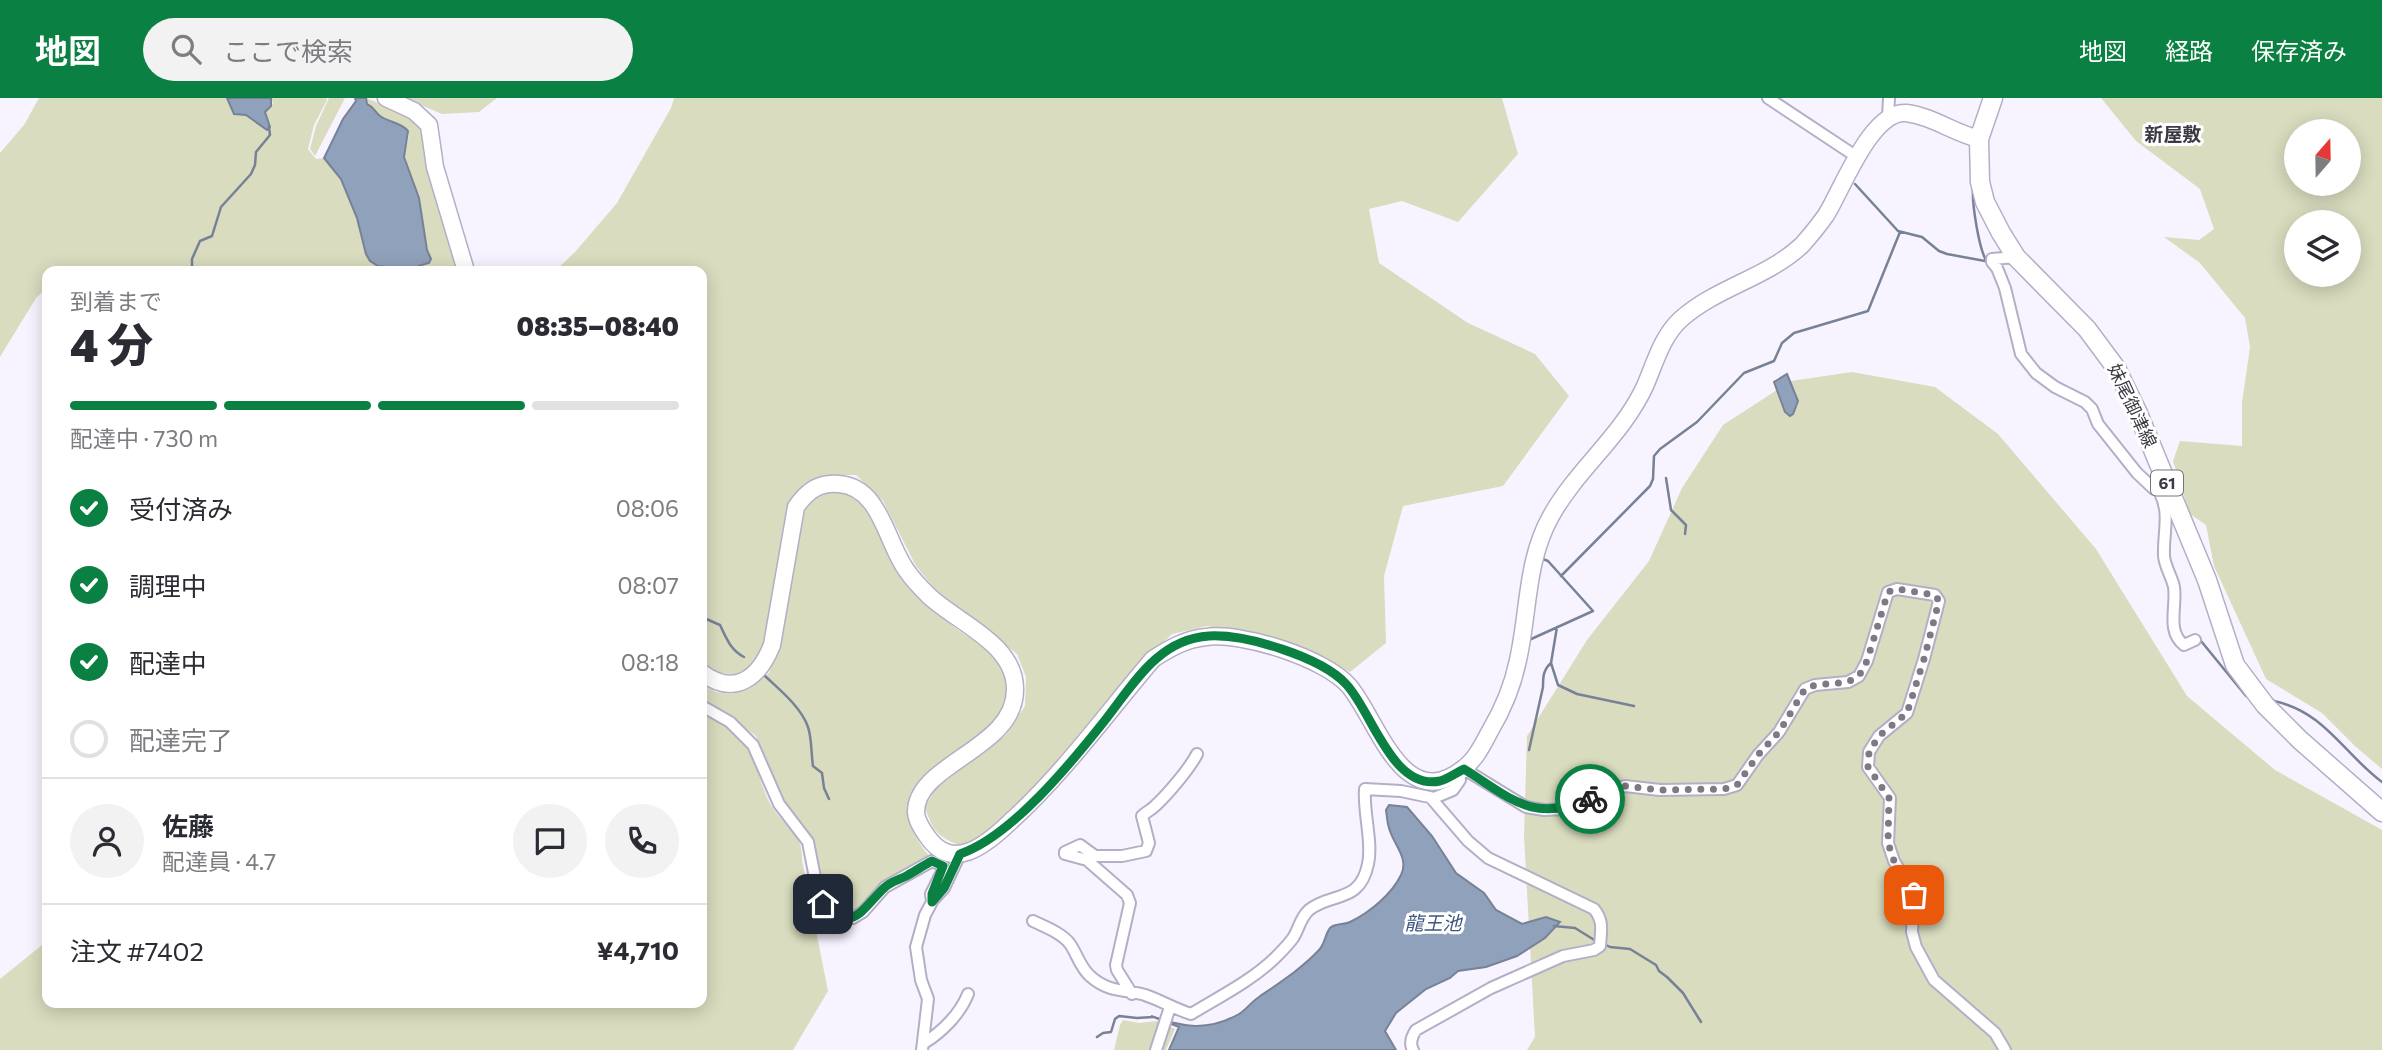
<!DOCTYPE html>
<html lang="ja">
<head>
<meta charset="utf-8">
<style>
  body { margin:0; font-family:Commissioner,"Noto Sans JP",sans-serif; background:#f2f2f3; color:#2b2b33; height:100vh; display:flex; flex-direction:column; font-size:26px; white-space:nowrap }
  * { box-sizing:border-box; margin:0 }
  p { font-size:23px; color:#7c7c81 }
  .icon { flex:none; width:38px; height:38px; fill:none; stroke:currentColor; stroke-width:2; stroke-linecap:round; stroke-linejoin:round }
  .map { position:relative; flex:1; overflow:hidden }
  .details { position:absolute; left:42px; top:168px; width:665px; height:742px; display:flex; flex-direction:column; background:#fff; border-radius:14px; box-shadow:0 4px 18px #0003 }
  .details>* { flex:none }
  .needle { width:46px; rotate:20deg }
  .controls { position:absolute; left:2284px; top:21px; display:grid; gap:14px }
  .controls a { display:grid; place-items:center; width:77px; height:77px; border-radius:50%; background:#fff; box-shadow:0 4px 18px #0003; font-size:35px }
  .pin { position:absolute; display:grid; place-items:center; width:60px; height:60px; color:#fff; margin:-30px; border-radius:14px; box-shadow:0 4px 10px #0006 }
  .courier { position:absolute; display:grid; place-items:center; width:70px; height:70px; margin:-35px; border:5px solid #0b8043; border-radius:50%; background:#fff; color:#222; box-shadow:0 2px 9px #0007 }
  .head em { font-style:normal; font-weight:800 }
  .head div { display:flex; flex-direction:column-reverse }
  .head { display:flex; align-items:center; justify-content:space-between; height:119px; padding:0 28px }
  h1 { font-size:46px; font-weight:800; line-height:52px }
  .bar { display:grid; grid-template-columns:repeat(4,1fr); gap:10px 7px; align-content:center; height:84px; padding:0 28px }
  .bar i { height:9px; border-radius:5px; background:#e1e1e2 }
  .bar .current { background:#0b8043 }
  .bar p { grid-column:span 4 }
  .line { display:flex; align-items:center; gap:18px; padding:0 28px; border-top:2px solid #e1e1e2 }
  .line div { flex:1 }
  .round { display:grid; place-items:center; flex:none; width:74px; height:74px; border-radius:37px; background:#f2f2f3 }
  ol { padding:0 28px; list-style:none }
  li { display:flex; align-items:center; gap:21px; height:77px }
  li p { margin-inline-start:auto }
  li .icon { padding:7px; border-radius:50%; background:#0b8043; color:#fff; stroke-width:4 }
  li:last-child { color:#7c7c81 }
  li i { width:38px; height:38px; border:4px solid #e1e1e2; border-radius:50% }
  header { display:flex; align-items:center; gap:42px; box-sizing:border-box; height:98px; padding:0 35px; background:#0b8043; color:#fff }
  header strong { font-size:33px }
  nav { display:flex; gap:38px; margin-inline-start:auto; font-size:24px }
  .search { width:490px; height:63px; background:#f2f2f3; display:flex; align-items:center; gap:18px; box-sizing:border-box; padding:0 24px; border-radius:38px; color:#7c7c81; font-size:26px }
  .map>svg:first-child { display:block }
</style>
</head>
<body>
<header>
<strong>地図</strong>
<div class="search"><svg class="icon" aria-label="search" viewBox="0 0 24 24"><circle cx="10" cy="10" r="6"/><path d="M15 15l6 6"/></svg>ここで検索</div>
<nav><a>地図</a><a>経路</a><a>保存済み</a></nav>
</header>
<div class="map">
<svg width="2382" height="952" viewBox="0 0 2382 952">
  <rect width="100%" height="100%" fill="#f8f4ff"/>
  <path fill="#d9dcbe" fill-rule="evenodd" d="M39,0h188l7,16 12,1 24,12 -5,-15 8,-9 -2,-5h55l1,2 -13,25 -6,24 8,10 8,-1 17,21 16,39 9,36 12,12 26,5h-357v17l-11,10 -36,59v-204l24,-28z
    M329,0h16l-30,58 -5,-7 6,-23z
    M366,0l53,21 18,70 27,82h-47l-1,-3 2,-2 11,-3 2,-4 -4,-9 -8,-52 -15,-41 5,-22c-12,-17 -18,-10 -30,-19 -5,-5 -5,-9 -12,-12z
    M405,0h92l-18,14 -37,2z
    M674,0h828l16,56 -60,68 -56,-21 -33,8 10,54 89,60 67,31 34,42 -66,90 -100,20 -19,70 2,67 -36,29 -40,-22 -56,-14 -47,-10 -35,8 -25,24 -87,109 -81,73 -18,6c-24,-10 -27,-14 -36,-38l10,-19 71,-54 19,-29 1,-29 -9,-23 -79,-61 -22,-27 -33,-65 -27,-26c-18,0 -43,-1 -56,14 -9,12 -16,30 -18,45 -5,31 -6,145 -52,140 -12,-1 -19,-3 -28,-12v-391h-156h9l20,-19 42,-49 54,-95z
    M2101,0h281v671l-26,-22 -34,-34 -56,-34 -52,-113 -8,-41 -16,-11 -8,-24 -9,-29 7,-20 62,5v-43l8,-56 -5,-29 -45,-55 -36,-26 35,3 15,-11 -14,-40 -64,-48zM2296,33h52v53h-52zM2296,124h52v53h-52z
    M1852,274l83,15 63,47 98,115 91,147 88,74 107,60v220h-855l8,-13 -11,-201 3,-100 60,-96 62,-79 33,-73 41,-63 68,-44z
    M821,392l34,2c5,5 11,10 15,15 5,7 8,16 11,24 11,24 21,50 40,68 12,11 25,22 37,31 21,14 45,25 48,52 9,79 -155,82 -76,175l-77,57 -10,1 -11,-5 -7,-10 -10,-55 -12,-19 -19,-23 -28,-67 -30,-23 -24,-12v-16l14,7 14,2 19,-5 20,-16 14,-43 15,-106 9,-20z
    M702,614c13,8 30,16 40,28 16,20 18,50 32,70 13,19 29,23 28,50l26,131 -35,59h-793v-71l47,-38v62h655z
    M1123,922l16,3 18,-2 18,8 -9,21h-52l6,-25z"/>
  <path fill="#90a1bb" stroke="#778297" stroke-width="2" d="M227,0h44v8l-6,6 5,15 -3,3 -21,-15 -12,-1z
    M355,0h11l1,6c7,3 8,8 13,12 10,7 21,6 28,15l-4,26 15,41 8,52 4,9 -2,4 -11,3 -1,5 -39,-5 -8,-5 -4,-7 -9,-36 -16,-39 -17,-21 19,-39 13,-18z
    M1787,276l11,27 -5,13 -3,2 -5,-4 -11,-30z
    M1389,707l18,2 25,29 24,37 28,20 12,17 26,14 24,-7 14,5 -15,16 -28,18 -31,11 -28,4 -8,7 -24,11 -30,24 -11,18 11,19h-227l10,-23 -28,-11c32,11 56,16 88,-2 7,-4 12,-12 20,-17 20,-14 42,-28 59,-46 7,-6 7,-17 12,-23 5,-5 14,-3 20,-6 19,-9 42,-28 51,-47 8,-16 -6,-29 -11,-44 -3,-7 -3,-15 -4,-21z"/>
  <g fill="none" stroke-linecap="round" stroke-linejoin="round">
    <path stroke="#778297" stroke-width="2.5" d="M1855,86l43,47 24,6 17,14 8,3 38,7
      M1973,91c-1,14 6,64 15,74
      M192,173v-12l8,-18 12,-5 9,-29 30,-33 4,-9 1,-13 14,-17 -1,-8
      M2021,263l13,16
      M1666,380l5,32 15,15 -1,9
      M1561,478l89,-90 3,-7 1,-23 6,-7 37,-27 47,-49 30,-12 8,-18 12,-10 74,-22 32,-79
      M702,517l2,3 16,7c6,12 10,25 24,32
      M1557,529l-6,36 7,22 19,9 57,12
      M1529,542l64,-29 -45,-50 -5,-2
      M2198,544l3,-1 45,55
      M765,578c15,14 36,31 43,51 4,12 3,26 5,39l9,7 2,15 5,11
      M2274,603c51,11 69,52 108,81
      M1529,652l14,-63c0,-10 0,-17 8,-24
      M1554,828l21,2 21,13
      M1602,845l8,4 20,2 26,16 3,6 8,6 16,16 18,29
      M1097,939l6,-4 8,-1 4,-13 4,-3 18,2 16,-1"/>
    <defs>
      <path id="street" d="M1768,0l89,59
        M1888,20l1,-20
        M2016,159l-24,2v3l5,6 8,20 16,66 15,19 19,14 30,15 7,7 6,15 39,49 17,16 16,1
        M2159,393c12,22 4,41 5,65 1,11 8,21 10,31 3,20 -8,44 10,58l11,-5
        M702,608l28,16 23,23 26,59 29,38 10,51 5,11 9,10 10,5 11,-1 10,-6 22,-25 47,-26 11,5v4l-12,24 1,8
        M1464,671l62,38 18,3 22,-1 59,-23 35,4 64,-1 13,-4 21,-30 21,-23 26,-43 10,-4 33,-3 11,-6 8,-15 21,-69 9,-3 38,6 4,6 -15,58 -17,54 -28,23 -10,16 -1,15 22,31 -2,45 6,18 20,34 -2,37 4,15 18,33 61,53 10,17
        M1033,823c12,6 29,12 37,23 7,10 10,23 20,32 19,17 34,13 55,19 15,5 30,14 46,19 28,-17 60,-33 84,-56 6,-6 13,-13 18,-20 6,-9 7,-20 16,-28 22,-18 51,-6 59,-46 5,-21 -5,-52 -3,-75l36,2 33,7 19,-8 7,-10 -2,-8
        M1132,896l-15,-24 -1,-5 14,-62 -3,-8 -40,-35 -22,-6v-2l15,-7 15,11h27l24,-5 3,-8 -7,-27c4,-4 9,-6 13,-10 13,-12 35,-38 42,-52
        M924,945c18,-11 36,-29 44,-49
        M922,952l6,-51 -7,-19 -5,-33 9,-32 8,-15 11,-12 16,-34
        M1156,952l14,-43
        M1413,952c-4,-7 -1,-14 3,-20l75,-42 72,-32 31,-6 6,-4c1,-15 4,-25 -6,-37l-106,-51 -20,-17 -37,-43"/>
      <path id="secondary" d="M386,0l28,13 15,14 6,42 31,104
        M702,575c33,24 57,5 70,-28l24,-138c11,-16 23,-25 43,-23 42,3 47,59 68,87 6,9 14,17 21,24 29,28 87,48 87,94 1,60 -99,74 -99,123 0,8 6,17 11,24 25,37 59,9 83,-14 54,-49 96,-108 143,-163 17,-11 33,-20 53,-22 36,-5 119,21 143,49 29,34 54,131 115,82 12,-9 19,-24 26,-37 13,-22 23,-46 28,-71 11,-49 8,-100 33,-144 26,-47 71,-80 94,-130 10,-23 17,-50 36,-67 36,-32 86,-41 121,-74 8,-9 17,-20 24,-30 16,-25 45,-105 80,-102 26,3 48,20 73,26"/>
      <path id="primary" d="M1993,0l-14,41 1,43 5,20 16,31 15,24 71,72 29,39 21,43 70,169 28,85 30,40 35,35 82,72"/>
    </defs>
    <use href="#street" stroke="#b5aec6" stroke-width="14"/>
    <use href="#secondary" stroke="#b5aec6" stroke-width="19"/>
    <use href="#primary" stroke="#b5aec6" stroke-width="21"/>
    <use href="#street" stroke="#fff" stroke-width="10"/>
    <use href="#secondary" stroke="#fff" stroke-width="16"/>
    <use href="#primary" stroke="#fff" stroke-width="18"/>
  </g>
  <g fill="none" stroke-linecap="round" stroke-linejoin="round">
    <path stroke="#7e7a85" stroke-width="7" stroke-dasharray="0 12.6" d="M1590,701l35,-13 35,4 64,-1 13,-4 21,-30 21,-23 26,-43 10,-4 33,-3 11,-6 8,-15 21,-69 9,-3 38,6 4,6 -15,58 -17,54 -28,23 -10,16 -1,15 21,31 -1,45 6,18 20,34"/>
    <path stroke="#0b8043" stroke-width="9" d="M823,806c29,31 39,5 61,-16 7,-7 16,-8 24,-13 9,-5 16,-10 24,-14l11,5 -11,28v8l12,-14 16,-34c51,-17 112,-92 146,-135 28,-36 53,-80 103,-83 37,-2 112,21 137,48 26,27 46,107 94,97 8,-2 16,-8 24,-12 48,30 68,54 126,30"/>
  </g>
  <g text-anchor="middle" stroke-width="6" stroke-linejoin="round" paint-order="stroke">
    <rect fill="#fff" stroke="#76747b" stroke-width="2" x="2151" y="372.5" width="32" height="25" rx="5"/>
    <g font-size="16" font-weight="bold" fill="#3c3943">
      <text x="2167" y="391">61</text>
    </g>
    <g font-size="18" fill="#3c3943" stroke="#fff">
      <text transform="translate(2132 308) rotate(65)" y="6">妹尾御津線</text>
    </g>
    <g font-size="19" font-weight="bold" fill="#3c3943" stroke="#fff">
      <text x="2173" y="43">新屋敷</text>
    </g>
    <g font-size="19" font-style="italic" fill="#3e5880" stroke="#fff">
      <text x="1433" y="832">龍王池</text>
    </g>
  </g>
</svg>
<div class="controls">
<a><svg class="needle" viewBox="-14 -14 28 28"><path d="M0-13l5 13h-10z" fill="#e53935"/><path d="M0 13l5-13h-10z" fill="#7c7c81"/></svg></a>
<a><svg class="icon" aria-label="layers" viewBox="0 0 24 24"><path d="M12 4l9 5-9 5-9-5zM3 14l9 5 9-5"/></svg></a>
</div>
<div class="pin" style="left:1914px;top:797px;background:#ea580c"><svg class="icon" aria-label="bag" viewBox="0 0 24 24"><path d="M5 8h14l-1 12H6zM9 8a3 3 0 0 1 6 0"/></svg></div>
<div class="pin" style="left:823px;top:806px;background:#1f2937"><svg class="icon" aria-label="home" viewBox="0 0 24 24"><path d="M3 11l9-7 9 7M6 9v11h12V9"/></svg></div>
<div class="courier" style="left:1590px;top:701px"><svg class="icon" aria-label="bike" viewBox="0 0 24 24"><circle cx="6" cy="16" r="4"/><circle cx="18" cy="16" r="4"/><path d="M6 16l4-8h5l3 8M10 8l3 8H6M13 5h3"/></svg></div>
<section class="details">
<div class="head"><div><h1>4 分</h1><p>到着まで</p></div><em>08:35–08:40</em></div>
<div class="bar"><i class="current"></i><i class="current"></i><i class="current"></i><i></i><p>配達中 · 730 m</p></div>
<ol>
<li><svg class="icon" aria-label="check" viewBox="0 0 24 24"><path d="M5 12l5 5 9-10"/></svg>受付済み<p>08:06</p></li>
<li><svg class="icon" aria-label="check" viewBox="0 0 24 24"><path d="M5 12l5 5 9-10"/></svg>調理中<p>08:07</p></li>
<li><svg class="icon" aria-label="check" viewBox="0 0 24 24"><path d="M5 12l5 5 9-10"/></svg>配達中<p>08:18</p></li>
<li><i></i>配達完了</li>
</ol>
<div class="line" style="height:126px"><a class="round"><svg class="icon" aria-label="person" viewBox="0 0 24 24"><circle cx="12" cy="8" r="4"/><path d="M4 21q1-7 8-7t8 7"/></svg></a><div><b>佐藤</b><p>配達員 · 4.7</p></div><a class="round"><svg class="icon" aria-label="chat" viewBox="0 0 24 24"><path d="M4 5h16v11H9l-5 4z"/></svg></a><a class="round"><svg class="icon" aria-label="phone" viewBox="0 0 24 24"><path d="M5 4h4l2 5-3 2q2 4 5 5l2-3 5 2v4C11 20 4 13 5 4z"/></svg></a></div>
<div class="line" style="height:91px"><div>注文 #7402</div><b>¥4,710</b></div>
</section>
</div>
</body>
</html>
